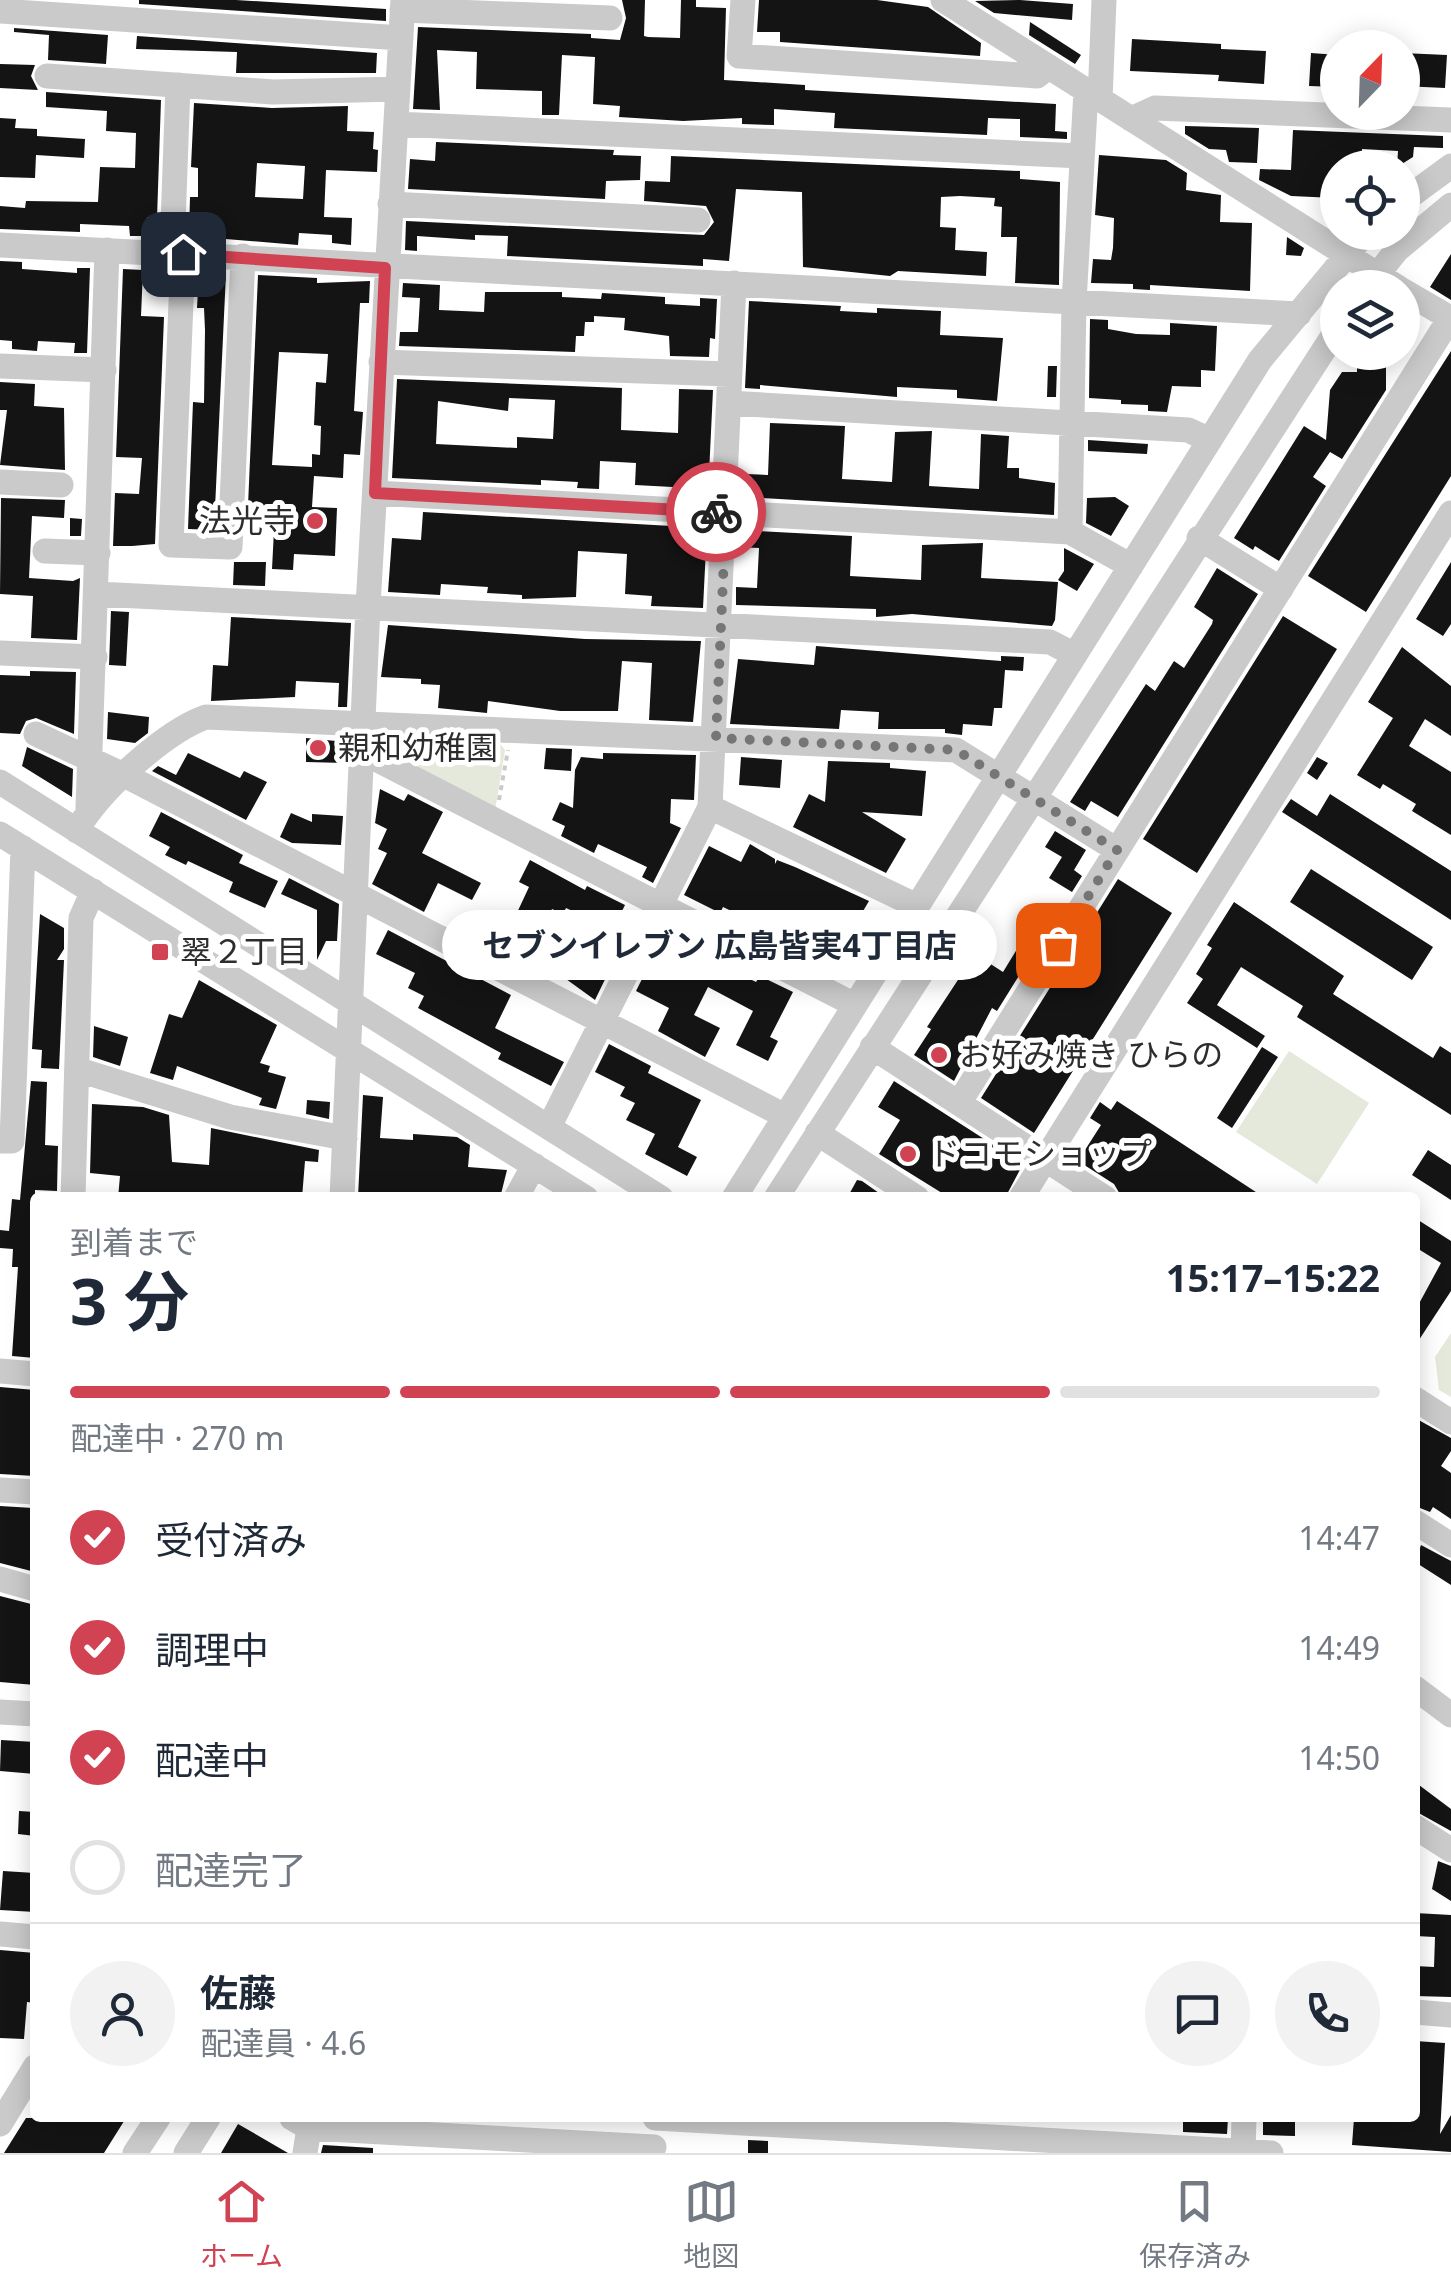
<!DOCTYPE html>
<html lang="ja">
<head>
<meta charset="utf-8">
<style>
  body { margin:0; font-family:"Noto Sans","Noto Sans JP",sans-serif; background:#f2f2f3; color:#1f2937; height:100vh; display:flex; flex-direction:column; font-size:38px; white-space:nowrap }
  * { box-sizing:border-box; margin:0 }
  p { font-size:32px; color:#747a83 }
  .icon { flex:none; width:55px; height:55px; fill:none; stroke:currentColor; stroke-width:2; stroke-linecap:round; stroke-linejoin:round }
  .map { position:relative; flex:1; overflow:hidden }
  .panel { position:absolute; left:30px; top:1192px; width:1390px; height:930px; display:flex; flex-direction:column; background:#fff; border-radius:10px; box-shadow:0 5px 25px #0003 }
  .panel>* { flex:none }
  .needle { width:65px; rotate:23deg }
  .tools { position:absolute; left:1320px; top:30px; display:grid; gap:20px }
  .tools a { display:grid; place-items:center; width:100px; height:100px; border-radius:50%; background:#fff; box-shadow:0 5px 25px #0003; font-size:50px }
  .pin { position:absolute; display:grid; place-items:center; width:85px; height:85px; color:#fff; margin:-42px; border-radius:20px; box-shadow:0 5px 15px #0006 }
  .courier { position:absolute; display:grid; place-items:center; width:100px; height:100px; margin:-50px; border:8px solid #d14252; border-radius:50%; background:#fff; color:#222; box-shadow:0 2px 12px #0007 }
  .bubble { position:absolute; height:70px; border-radius:35px; background:#fff; box-shadow:0 5px 25px #0003; font-size:32px; font-weight:700; line-height:70px; text-align:center }
  .headline em { font-style:normal; font-weight:700 }
  .headline div { display:flex; flex-direction:column-reverse }
  .headline { display:flex; align-items:center; justify-content:space-between; height:170px; padding:0 40px }
  h1 { font-size:65px; font-weight:700; line-height:75px }
  .bar { display:grid; grid-template-columns:repeat(4,1fr); gap:15px 10px; align-content:center; height:120px; padding:0 40px }
  .bar i { height:12px; border-radius:8px; background:#e0e1e3 }
  .bar .active { background:#d14252 }
  .bar p { grid-column:span 4 }
  .line { display:flex; align-items:center; gap:25px; padding:0 40px; border-top:2px solid #e0e1e3 }
  .line div { flex:1 }
  .round { display:grid; place-items:center; flex:none; width:105px; height:105px; border-radius:52px; background:#f2f2f3 }
  ol { padding:0 40px; list-style:none }
  li { display:flex; align-items:center; gap:30px; height:110px }
  li p { margin-inline-start:auto }
  li .icon { padding:10px; border-radius:50%; background:#d14252; color:#fff; stroke-width:4 }
  li:last-child { color:#747a83 }
  li i { width:55px; height:55px; border:5px solid #e0e1e3; border-radius:50% }
  .dock { display:flex; justify-content:space-around; align-items:center; height:140px; border-top:2px solid #e0e1e3; background:#fff; font-size:28px; color:#747a83 }
  .dock a { display:grid; justify-items:center; gap:5px }
  .dock .active { color:#d14252 }
  .map>svg:first-child { display:block }
</style>
</head>
<body>
<div class="map">
<svg width="1451" height="2153" viewBox="0 0 1451 2153">
  <rect width="100%" height="100%" fill="#fff"/>
  <path fill="#e4e9dc" d="M375,736h119l11,14 -10,61 -120,-62z
    M1289,1051l80,52 -52,81 -81,-52z
    M1451,1333v64l-12,-7 -4,-33z"/>
  <path fill="#141414" fill-rule="evenodd" d="M139,0h97l150,9v12l-247,-17z
    M622,0h23l-1,36 4,1 32,1 1,-38h15v7l30,1 -2,72 81,5v5l251,14 -1,27 12,1v7l-47,-2v-18l-32,-1 -1,17 -153,-7 1,-15 -61,-4v16l-32,-1v-6l-59,3 -64,-4 1,-11 -27,-2 2,-47 -33,-2 -3,60h-17v-24l-66,-2 1,-37 -40,-2 3,60 -27,-1 5,-82 173,7v4l29,2 6,-22z
    M759,0h118l51,7 53,36 -1,13 -200,-14v-10h-23z
    M1020,0l53,4 -1,16 -78,-7 -19,-12z
    M1030,22l51,33 -6,9 -46,-29z
    M14,28l94,7 -2,29 -58,-4 1,-25 -35,-3z
    M137,36l240,17 -1,20h-140l1,-21 -101,-3z
    M1132,39l89,5v5l45,2 -2,33 -46,-3 1,-6 -89,-4z
    M1311,53l27,2v32l-29,-1z
    M1402,53l45,2 -2,33 -43,-2z
    M0,64l35,1 -4,11 7,14 -38,-2z
    M46,92l115,8 -4,118 -10,-1 -1,19h-16l-1,-10 -49,-2v8l-80,-3v-23l25,2 1,-7 72,1 2,-35 35,1 1,-35 -30,-2 1,-20 -61,-4z
    M194,103l78,5 76,-2 -1,25 27,1 -1,17 5,1 -1,22 -51,-2 -2,47 28,1 -1,27 -19,-2v-8l-33,-2 -1,12 -109,-9 1,-39h8v-29l-7,-1zM257,163l48,3 -2,33 -48,-2z
    M0,118l16,1 -1,9 22,1v7l48,3 -1,19 -48,-3 -1,23 -35,-1z
    M1185,126l74,2 -2,35 -28,-1 -3,-12 -17,-1 -24,-15z
    M1293,130l150,6v12l-29,-1 -1,10 -16,10 1,-16 -36,-2v13l-24,4 -3,32 -44,-2 -32,-16 1,-11 31,1z
    M436,142l178,8 -1,5 28,1 -1,24 -34,1 -1,18 -197,-10 2,-30 25,2z
    M1099,155l67,5 21,13 -1,17 35,5 -1,27 32,1 -2,68 -100,-6v5l-17,-1v-5l-42,-1 2,-24 18,1 2,-12 1,-30 -19,-3z
    M671,156l349,15v8l40,3 -1,103 -44,-2 2,-46h-16l1,-30 -8,-1 1,-8 -35,-2 -19,1 -1,30 16,1 -1,22 32,2 -1,24 -88,-5 -8,5 -87,-9 -1,-75 -66,-3 -7,72 -26,-2v7l-196,-10 1,-20 -33,-1v5l-58,-4v15l-12,-1 1,-29 298,14 10,-13 -8,-16 -62,-5 1,-20 25,1z
    M1287,237l17,11 -3,8 -15,-1z
    M1451,254v46l-21,-13z
    M0,261l22,1v7l55,4v-5h13l-3,85h-13l1,-10 -37,-2 -1,10 -25,-2v-8l-12,-1z
    M123,269l20,1 -2,46 23,1 -9,227 -23,2h-19l2,-53 24,1 3,-36 -26,-1z
    M199,272l27,1 -12,257 -26,-1 5,-127 11,1 1,-73 -1,-22h-7z
    M258,275l59,3v5l53,-2 -1,22h-9l-6,108 9,1 -3,43 -16,-1 -1,24 -29,-2 -2,31 25,1 -2,48 -41,-2 -1,16 -21,-1 2,-39 -27,-1zM279,352l49,2 -2,29 -10,-1 -2,43 7,1 -1,29 -8,-1v13l-40,-2z
    M403,283l37,2 -1,25 45,2 1,-20h77v5l39,2 1,-6 63,4v7l35,2v-8l17,1 -2,40 -5,-1 -1,19 -39,-1 -1,-20 -45,-6 1,-12 -31,-2v6h-9l-1,14h-8l-1,16 -176,-6 1,-14h18l2,-34 -18,-1z
    M749,301l92,5 -1,5 37,2v-5l64,3 -1,24 63,3 -6,63 -40,-3v-8l-60,-3v10l-137,-12v4l-15,-1z
    M1090,319l18,1v9l28,5 34,1v-12l47,3 -2,45 -14,-1v17l-29,-1 -5,26 -19,-1v-6l-27,-1v-4l-32,-2z
    M1451,351v125l-85,136 -58,-36z
    M1357,356l29,1v33l-44,69 -12,-7 -17,25 13,9 -47,75 -24,-15 -2,4 -19,-12 70,-112 22,14 4,-50 12,-18h15z
    M1048,366h9l-1,31h-9z
    M397,379l225,9 -1,42 57,3 1,-44 34,1 -5,105 -17,-1v-6l-56,-3 1,-22 -36,-2 -1,28 -22,-1 1,-6 -37,-2v5l-149,-7zM509,398l46,2 -2,39 -36,-2v11l-81,-4 2,-43 70,10z
    M0,382l35,2 -1,22 30,2 1,62 -65,-5 7,-55h-7z
    M770,423l75,3 -3,53 50,3 3,-50 37,-1 -3,55 33,2 17,1 2,-55 28,2 -2,32h12v10l36,5 -1,32 -308,-18v-23l22,1z
    M1088,440l60,4 -1,10 -59,-3z
    M1115,497l14,9 -18,30 -25,-13 1,-25z
    M1,498l64,2 -1,18 -32,-2 -3,62 44,3 7,-3 -3,62 -46,-2 2,-42 -33,-2z
    M423,512l284,16 -4,80 -52,-2 1,-10 -27,-2 2,-40 -49,-3 -2,46 -54,2v-4l-35,-2 1,-6 -47,-3 -1,11 -52,-3 4,-54 29,2z
    M70,518l12,1 -1,17h-11z
    M739,530l113,6 -2,40 71,4 1,-35 61,-2 -2,35 77,4 -3,38 -3,6 -140,-12 -36,3v-8l-140,-4v-18l21,1 2,-40 -21,-1z
    M1064,548l30,16 -17,27 -19,-11 6,-9z
    M234,562h32l-1,24 -32,-1z
    M1451,562v62l-8,12 -27,-17z
    M1217,568l41,26 -140,223 -27,-16 -6,10 -15,-9 76,-118 9,7 19,-30 10,7 28,-44 1,-4 -19,-13z
    M111,611l18,1 -3,54 -17,-1z
    M1283,616l54,33 -140,224 -54,-34z
    M231,617l120,6 -4,84h-9l1,-24 -43,-2 -1,16 -84,4 2,-36 15,1z
    M388,625l197,14 116,2 -8,81 -44,-2 3,-57 -30,-2 -4,50h-58l-72,-10 -1,12 -49,-5 2,-23 -19,-1v-5l-40,-2z
    M816,646l185,15v-5l23,1 -1,14 -18,-1 -3,38h-8l-2,18 -29,-2 -1,11 -17,-2v-4h-67l1,-17 -38,-2 -2,19 -109,-5 8,-65 76,6z
    M1402,647l49,39v50l-26,-17 -16,27 42,26v63l-39,-24 4,-7 -33,-20 -3,5 -23,-14 36,-57 -25,-16z
    M30,671l46,1 -2,62 -38,-16 -10,3 -6,13 -20,-1v-58l30,1z
    M108,712l41,5 -1,16 -13,10 -28,-4z
    M306,738l40,4 -1,21 -39,-1z
    M27,747l46,22 -1,28 -50,-31z
    M546,748l26,1 -1,22 -27,-2z
    M188,753l52,25 4,-7 23,11 -21,38 -94,-49 6,-5 18,9z
    M603,753l93,2 -2,45 -23,-1 -1,24 11,5 -28,55 -11,-6 5,-10 -49,-23 -4,9 -33,-17 4,-10 -13,-6 8,-18 13,6 2,-38 6,-13 22,2z
    M741,757l41,3 -2,28 -41,-3z
    M1317,757l11,6 -11,17 -10,-7z
    M828,761l62,2v5l36,3 -4,45 -60,-4 44,27 -20,34 -93,-46 16,-33 16,8z
    M380,789l24,12 4,-7 35,18 -21,41 59,30 -9,17 -34,-17 -14,29 -52,-28 15,-31 -9,-4 9,-20 -12,-6z
    M1330,794l121,77v49l-169,-108 9,-13 26,17z
    M161,812l82,43 -4,8 39,18 -13,27 -36,-16 4,-10 -45,-21 -2,4 -21,-10 5,-8 -21,-11z
    M291,813l21,9v-8l31,2 -2,29 -49,-2 -12,-6z
    M1055,831l31,19 -12,20 8,6 -10,16 -23,-14 13,-21 -17,-10z
    M750,844l25,15v5l2,-4 18,7 74,34 -42,71 -14,-7 3,-5 -33,-16 4,-6 -64,-31 -3,6 -36,-18 25,-49 32,16z
    M530,860l55,30 2,-4 38,19 -10,20 -26,-12 -2,5 -21,-10 -3,6 -11,-5 -11,22 -6,-3 -15,30 -20,-9 29,-62 -10,-5z
    M1311,869l122,78 -21,33 -122,-78z
    M289,878l50,26 -2,37h-11l-9,19v-50l-36,-16z
    M1118,879l54,34 -138,220 -53,-35z
    M1234,902l110,74 -11,18 100,64 7,-12 11,7v62l-154,-98 6,-11 -62,-39 -24,38 48,31 -8,12 -70,-45 16,-24 -7,-5 16,-26 -5,-3z
    M1039,913l14,8 -56,90 -5,-3 -38,73 -40,-26 17,-26 -4,-2 48,-73 28,18z
    M40,914l24,14v21l-7,11h7l-5,109 -18,-1 1,-18 -10,-1z
    M668,927l39,20 -4,9 53,26 4,-6 33,16 -23,45 8,4 -10,20 -32,-16 17,-34 -45,-24 -14,28 26,13 -15,29 -47,-26 11,-23 -33,-17z
    M388,930l123,65 -16,33 69,34 -13,24 -53,-27 3,-6 -83,-45 6,-12 -16,-8 7,-15 -39,-19z
    M578,954l33,13 -16,33 -29,-21z
    M199,980l78,45 -17,38 10,3 -2,6 18,5 -10,32 -17,-4 3,-7 -85,-32 -4,14 -23,-7 19,-59 13,4z
    M94,1026l34,11 -8,29 -27,-9z
    M609,1044l42,22 -3,7 53,27 -23,47 19,10 -10,19 -42,-22 10,-20 -29,-14 9,-17 -15,-7 5,-9 -30,-15z
    M1262,1047l16,10 -46,71 -15,-10z
    M31,1081l16,1 -2,63 13,1 -1,45 -22,-1v168l-23,-2 6,-89h-6l1,-18 -13,-1v-18l9,1 3,-32 8,1z
    M894,1081l129,83 -18,34h-55l-71,-44 21,-34 -22,-13z
    M363,1095l20,2 -3,41 33,2v-6l44,3 13,8 -2,22 39,3 -7,28 -142,-1z
    M307,1100l23,2 -1,17 -23,-5z
    M1117,1101l148,97 -144,-2 -7,-12 -36,-23 23,-36 -11,-7 10,-16 11,8z
    M92,1104l51,3 26,8 3,47 37,3 2,-37 108,22 -1,12 -13,-1 -3,37h-184l2,-22 -30,-3z
    M1428,1150l23,15v35l-39,-25z
    M857,1180l5,1 24,17h-39z
    M1415,1218l36,23v50l-36,55v-35l26,-48 -26,-16z
    M0,1387l35,3v86l-35,-2z
    M1415,1418l36,20v13l-10,15 10,7v46l-18,-12 -3,5 -15,-6z
    M0,1506l33,2 2,64 -35,-9z
    M1421,1545l30,16v24l-36,-23z
    M0,1596l35,9v80l-35,-3z
    M1,1740l34,2v32l-35,-3z
    M1415,1782l36,27v22l-36,-20z
    M19,1811l16,1v24l-17,-2z
    M1438,1861l13,5v35l-19,-12z
    M3,1871l32,2v39l-35,-2z
    M1415,1913l36,2v82l-36,-1v-30l19,1 1,-30 -20,-1z
    M0,1950l35,3v50l-8,-1 -3,37 -24,-1z
    M1415,2041l30,2 -5,91 11,-19v37l-99,-7 2,-27h61z
    M26,2118h100l-22,35h-100z
    M1183,2118h45l-1,16 -44,-2z
    M1263,2118h32v18l-32,-1z
    M238,2124l14,8 36,21h-67z
    M748,2140l20,1v12h-20z
    M323,2145l50,3v5h-52z"/>
  <g fill="none" stroke-linecap="round" stroke-linejoin="round">
    <path stroke="#cacaca" stroke-width="4" stroke-dasharray="5 5" stroke-linecap="butt" d="M499,800l9,-50"/>
    <path stroke="#cacaca" stroke-width="25" d="M743,0l-4,56 298,20 11,-9
      M943,0l456,288
      M402,10l208,8
      M0,11l401,27
      M47,76l226,16 125,-3
      M1100,100l4,-100
      M1131,119l24,-11 296,12
      M396,124l686,32
      M1402,202l49,-36
      M390,204l308,16
      M0,245l1299,69
      M172,253l6,-168
      M183,254l-12,291 59,2 13,-291
      M1369,285l28,-35 54,-45
      M381,362l348,12
      M0,366l104,4
      M729,403l459,27 22,10
      M0,482l61,3
      M375,493l695,39 61,34
      M1070,532l4,-230 12,-211
      M1199,538l82,51
      M45,551l53,2
      M97,594l953,48 25,13
      M0,653l95,4
      M36,734l90,42 659,340
      M362,752l493,253
      M0,782l661,416
      M710,807l207,99
      M88,808l19,-558
      M77,831c19,-38 89,-100 129,-114l750,33 161,100
      M0,834l586,364
      M872,1047l233,151
      M79,1070l151,47 115,21
      M959,1103l491,-785 -48,-28
      M549,1127l161,-320 24,-524
      M817,1133l100,65
      M0,1141h12l11,-293
      M73,1198l8,-280 12,-27
      M342,1198l26,-592 35,-606
      M516,1198l18,-33
      M734,1198l526,-838 106,-128
      M776,1198l562,-870
      M1021,1198l430,-685
      M0,1371l35,3
      M1415,1399l36,23
      M0,1490l35,2
      M1415,1522l36,23
      M0,1579l35,10
      M1415,1688l36,27
      M0,1712l35,2
      M1415,1827l36,23
      M0,1934l35,3
      M1415,2012l36,3
      M292,2118l17,10 345,19
      M655,2118l616,35
      M0,2124l35,-57
      M135,2153l23,-35
      M186,2153l22,-35
      M305,2153l4,-25
      M1243,2153l1,-35"/>
  </g>
  <g fill="none" stroke-linecap="round" stroke-linejoin="round">
    <path stroke="#767676" stroke-width="10" stroke-dasharray="0 18" d="M716,512h10l-10,226 240,12 161,100 -59,95"/>
    <path stroke="#d14252" stroke-width="12" d="M183,254l202,14 -10,225 341,19"/>
  </g>
  <g fill="#d14252" stroke="#fff" stroke-width="4">
    <circle cx="315" cy="521" r="10"/>
    <circle cx="318" cy="748" r="10"/>
    <rect x="150" y="942" width="20" height="20" rx="5"/>
    <circle cx="939" cy="1055" r="10"/>
    <circle cx="908" cy="1154" r="10"/>
  </g>
  <g text-anchor="middle" stroke-width="10" stroke-linejoin="round" paint-order="stroke">
    <g font-size="32" fill="#2d2d2d" stroke="#fff" text-anchor="start">
      <text x="295" y="532" text-anchor="end">法光寺</text>
      <text x="338" y="759">親和幼稚園</text>
      <text x="180" y="963">翠２丁目</text>
      <text x="959" y="1066">お好み焼き ひらの</text>
      <text x="928" y="1165">ドコモショップ</text>
    </g>
  </g>
</svg>
<div class="tools">
<a><svg class="needle" viewBox="-14 -14 28 28"><path d="M0-13l5 13h-10z" fill="#e53935"/><path d="M0 13l5-13h-10z" fill="#747a83"/></svg></a>
<a><svg class="icon" aria-label="locate" viewBox="0 0 24 24"><circle cx="12" cy="12" r="6"/><path d="M12 2v4M12 18v4M2 12h4M18 12h4"/></svg></a>
<a><svg class="icon" aria-label="layers" viewBox="0 0 24 24"><path d="M12 4l9 5-9 5-9-5zM3 14l9 5 9-5"/></svg></a>
</div>
<div class="pin" style="left:1058px;top:945px;background:#ea580c"><svg class="icon" aria-label="bag" viewBox="0 0 24 24"><path d="M5 8h14l-1 12H6zM9 8a3 3 0 0 1 6 0"/></svg></div>
<div class="pin" style="left:183px;top:254px;background:#1f2937"><svg class="icon" aria-label="home" viewBox="0 0 24 24"><path d="M3 11l9-7 9 7M6 9v11h12V9"/></svg></div>
<div class="courier" style="left:716px;top:512px"><svg class="icon" aria-label="bike" viewBox="0 0 24 24"><circle cx="6" cy="16" r="4"/><circle cx="18" cy="16" r="4"/><path d="M6 16l4-8h5l3 8M10 8l3 8H6M13 5h3"/></svg></div>
<div class="bubble" style="left:442px;top:910px;width:555px">セブンイレブン 広島皆実4丁目店</div>
<section class="panel">
<div class="headline"><div><h1>3 分</h1><p>到着まで</p></div><em>15:17–15:22</em></div>
<div class="bar"><i class="active"></i><i class="active"></i><i class="active"></i><i></i><p>配達中 · 270 m</p></div>
<ol>
<li><svg class="icon" aria-label="check" viewBox="0 0 24 24"><path d="M5 12l5 5 9-10"/></svg>受付済み<p>14:47</p></li>
<li><svg class="icon" aria-label="check" viewBox="0 0 24 24"><path d="M5 12l5 5 9-10"/></svg>調理中<p>14:49</p></li>
<li><svg class="icon" aria-label="check" viewBox="0 0 24 24"><path d="M5 12l5 5 9-10"/></svg>配達中<p>14:50</p></li>
<li><i></i>配達完了</li>
</ol>
<div class="line" style="height:180px"><a class="round"><svg class="icon" aria-label="person" viewBox="0 0 24 24"><circle cx="12" cy="8" r="4"/><path d="M4 21q1-7 8-7t8 7"/></svg></a><div><b>佐藤</b><p>配達員 · 4.6</p></div><a class="round"><svg class="icon" aria-label="chat" viewBox="0 0 24 24"><path d="M4 5h16v11H9l-5 4z"/></svg></a><a class="round"><svg class="icon" aria-label="phone" viewBox="0 0 24 24"><path d="M5 4h4l2 5-3 2q2 4 5 5l2-3 5 2v4C11 20 4 13 5 4z"/></svg></a></div>
</section>
</div>
<nav class="dock">
<a class="active"><svg class="icon" aria-label="home" viewBox="0 0 24 24"><path d="M3 11l9-7 9 7M6 9v11h12V9"/></svg>ホーム</a>
<a><svg class="icon" aria-label="map" viewBox="0 0 24 24"><path d="M3 6l6-2 6 2 6-2v14l-6 2-6-2-6 2zM9 4v14M15 6v14"/></svg>地図</a>
<a><svg class="icon" aria-label="saved" viewBox="0 0 24 24"><path d="M7 4h10v16l-5-4-5 4z"/></svg>保存済み</a>
</nav>
</body>
</html>
